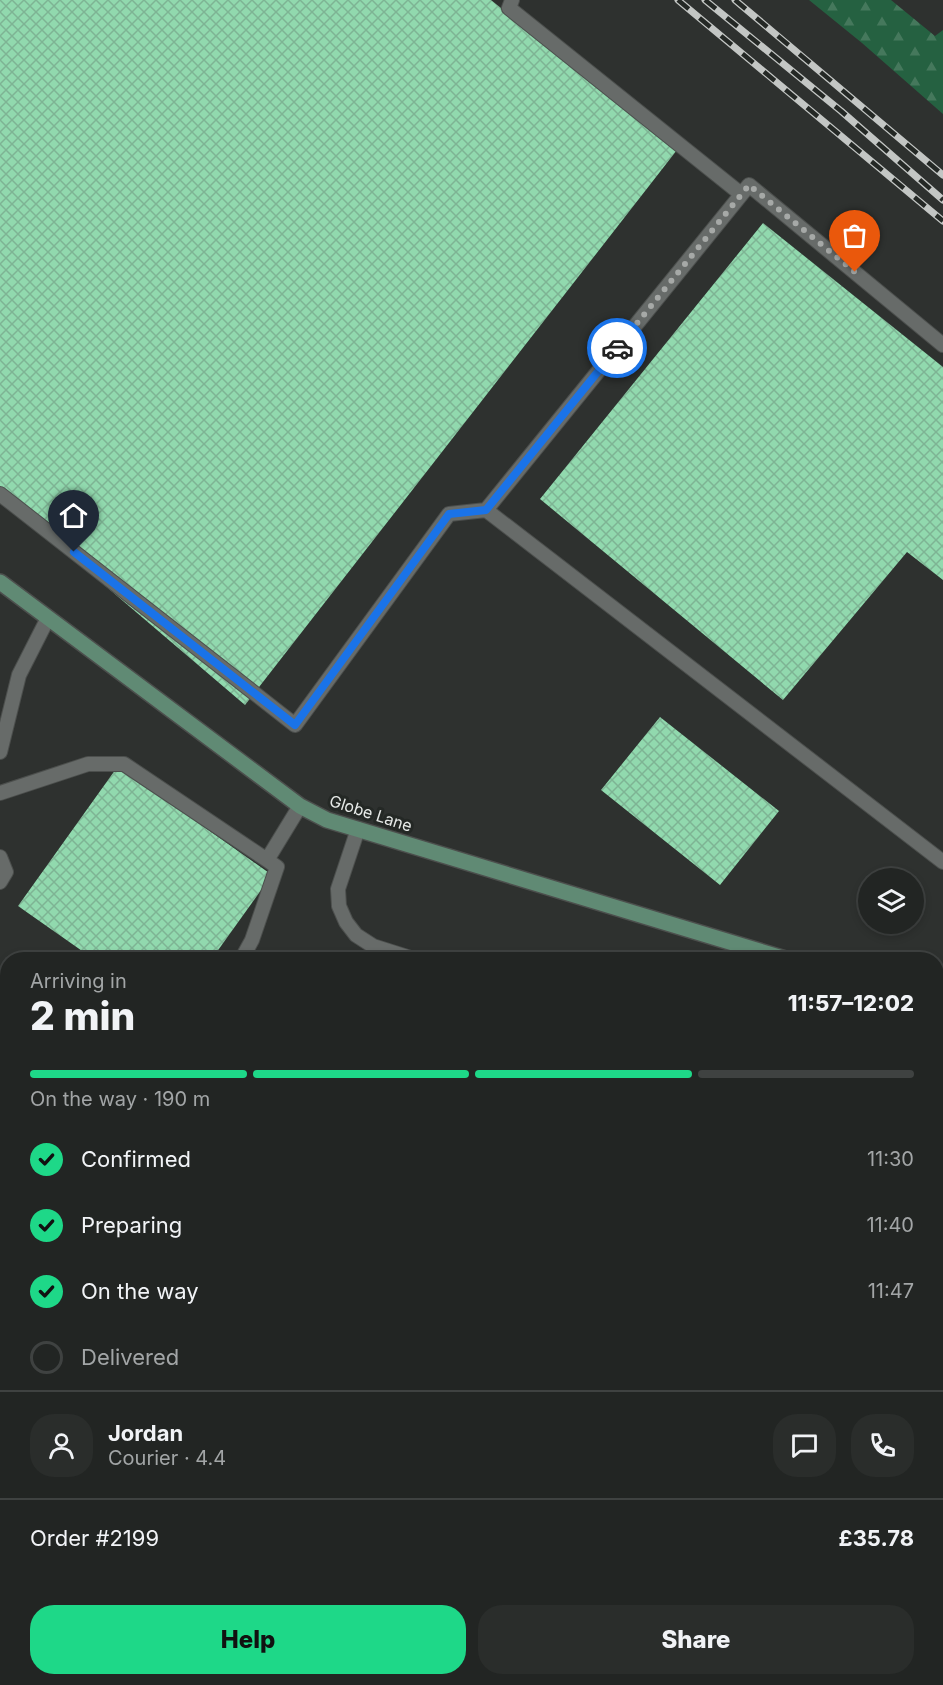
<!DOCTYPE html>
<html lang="en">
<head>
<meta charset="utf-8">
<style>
  body { margin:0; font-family:Inter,sans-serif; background:#2a2d2b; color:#f1f3f6; height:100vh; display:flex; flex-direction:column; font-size:22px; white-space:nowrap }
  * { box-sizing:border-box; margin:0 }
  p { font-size:20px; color:#a2a5a6 }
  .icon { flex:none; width:33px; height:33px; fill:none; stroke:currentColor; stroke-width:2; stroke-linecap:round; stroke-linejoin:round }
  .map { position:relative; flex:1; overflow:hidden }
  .panel { position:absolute; left:0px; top:952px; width:944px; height:734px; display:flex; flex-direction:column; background:#222523; border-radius:24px 24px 0 0; box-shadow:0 3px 9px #0003,0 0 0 2px #3f4241 }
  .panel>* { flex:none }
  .fabs { position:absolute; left:858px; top:868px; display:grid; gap:12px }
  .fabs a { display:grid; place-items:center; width:66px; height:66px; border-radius:50%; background:#222523; box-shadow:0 3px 9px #0003,0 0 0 2px #3f4241; font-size:30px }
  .pin { position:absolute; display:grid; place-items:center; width:51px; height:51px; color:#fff; margin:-62px -26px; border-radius:50% 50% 50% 0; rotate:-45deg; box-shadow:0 0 6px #0007 }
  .pin .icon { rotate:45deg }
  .courier { position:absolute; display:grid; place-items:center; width:60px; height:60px; margin:-30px; border:4px solid #1a73e8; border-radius:50%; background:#fff; color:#222; box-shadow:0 2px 8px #0007 }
  .headline em { font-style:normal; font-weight:800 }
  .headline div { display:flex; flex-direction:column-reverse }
  .headline { display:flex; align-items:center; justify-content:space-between; height:102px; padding:0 30px }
  h1 { font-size:39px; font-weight:800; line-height:45px }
  .bar { display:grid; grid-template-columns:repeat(4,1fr); gap:9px 6px; align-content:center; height:72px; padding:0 30px }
  .bar i { height:8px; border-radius:4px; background:#3f4241 }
  .bar .selected { background:#1ed888 }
  .bar p { grid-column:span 4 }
  .line { display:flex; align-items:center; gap:15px; padding:0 30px; border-top:2px solid #3f4241 }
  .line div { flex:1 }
  .round { display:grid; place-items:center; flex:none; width:63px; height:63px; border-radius:24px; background:#2a2d2b }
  ol { padding:0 30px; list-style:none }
  li { display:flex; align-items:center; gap:18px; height:66px }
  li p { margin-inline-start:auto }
  li .icon { padding:6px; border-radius:50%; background:#1ed888; color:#111; stroke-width:4 }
  li:last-child { color:#a2a5a6 }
  li i { width:33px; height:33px; border:3px solid #3f4241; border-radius:50% }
  .primary-button { display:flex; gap:12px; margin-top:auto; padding:12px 30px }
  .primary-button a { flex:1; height:69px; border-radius:24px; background:#1ed888; color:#111; font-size:24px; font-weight:800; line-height:69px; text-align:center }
  .primary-button a+a { background:#2a2d2b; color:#f1f3f6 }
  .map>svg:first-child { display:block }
</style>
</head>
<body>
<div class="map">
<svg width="943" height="1685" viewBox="0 0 943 1685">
  <defs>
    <pattern id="forest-firs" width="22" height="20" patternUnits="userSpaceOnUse" patternTransform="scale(1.5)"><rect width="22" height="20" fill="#256141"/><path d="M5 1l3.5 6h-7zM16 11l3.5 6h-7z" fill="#45785c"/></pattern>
    <pattern id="building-cross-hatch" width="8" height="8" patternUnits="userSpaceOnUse" patternTransform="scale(1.5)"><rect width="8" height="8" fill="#91d9ae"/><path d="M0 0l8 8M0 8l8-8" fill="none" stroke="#7eb494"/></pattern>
  </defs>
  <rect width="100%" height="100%" fill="#2e312f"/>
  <path fill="url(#forest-firs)" d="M809,0h82l44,36 8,-6v84l-81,-71z
    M0,1566l7,2 1,110 35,1 2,6h-45z"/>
  <path fill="url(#building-cross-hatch)" d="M0,0h491l186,150 -432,555 -245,-209z
    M763,223l180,144v213l-36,-28 -124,148 -243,-201z
    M660,717l119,94 -59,74 -119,-95z
    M118,766l154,109 -61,85h-116l-77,-54z
    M936,1098l7,1v57l-7,-2z
    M0,1103l8,2 -8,24z
    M936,1219l7,1v169l-6,32z
    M7,1268h1v61l-8,-2v-37z
    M7,1423h1v73l-8,-2v-49z
    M936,1569l7,2v70l-7,-1z
    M100,1678h182l-2,7h-89l-13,-4 -1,4h-57z
    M557,1678h232l1,7h-232z"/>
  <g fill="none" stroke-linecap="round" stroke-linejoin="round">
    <defs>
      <path id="lane" d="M512,0l-3,8 232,186
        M943,345l-194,-160 -263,325 457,352
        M0,494l295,231 154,-211 37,-4
        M0,752l19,-77 29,-57
        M0,793l88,-29h36l143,96 10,7 -25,73 -11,20
        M358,829l-20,60 1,17 7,16 10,13 17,11 44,14
        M0,857l6,15 -6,10
        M267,860l33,-54
        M0,977l8,5
        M936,1165l7,2"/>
      <path id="street" d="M914,1678l4,7
        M465,1685l4,-7"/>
      <path id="secondary" d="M0,582l300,224 27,14 462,140
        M936,995l7,1"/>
    </defs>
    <use href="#lane" stroke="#4c4f4d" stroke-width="16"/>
    <use href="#street" stroke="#4c4f4d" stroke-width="18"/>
    <use href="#secondary" stroke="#4c4f4d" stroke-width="18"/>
    <use href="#lane" stroke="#676b69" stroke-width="14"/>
    <use href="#street" stroke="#676b69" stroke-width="15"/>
    <use href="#secondary" stroke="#608a74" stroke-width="15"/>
    <defs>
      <path id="rail" d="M678,0l265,221
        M705,0l136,111 102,89
        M735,0l208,175"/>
    </defs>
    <use href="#rail" stroke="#c3c6c4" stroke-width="7"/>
    <use href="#rail" stroke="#242825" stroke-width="4.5" stroke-dasharray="14" stroke-linecap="butt"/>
  </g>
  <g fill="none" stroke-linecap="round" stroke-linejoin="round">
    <path stroke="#a6a9a7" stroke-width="6" stroke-dasharray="0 10.8" d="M617,348l132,-163 106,87"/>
    <path stroke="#1a73e8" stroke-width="8" d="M74,552l221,173 154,-211 37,-4 131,-162"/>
  </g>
  <g text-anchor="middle" stroke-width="6" stroke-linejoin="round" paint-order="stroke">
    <g font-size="16" fill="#e6e9e7" stroke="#242825">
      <text transform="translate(371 813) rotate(18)" y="6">Globe Lane</text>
    </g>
  </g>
</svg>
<div class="fabs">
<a><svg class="icon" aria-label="layers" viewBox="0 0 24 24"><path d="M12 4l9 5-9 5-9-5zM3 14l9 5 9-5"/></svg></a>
</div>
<div class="pin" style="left:855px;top:272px;background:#ea580c"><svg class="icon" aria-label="bag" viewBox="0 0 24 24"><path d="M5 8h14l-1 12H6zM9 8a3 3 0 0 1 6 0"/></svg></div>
<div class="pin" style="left:74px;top:552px;background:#1f2937"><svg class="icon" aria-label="home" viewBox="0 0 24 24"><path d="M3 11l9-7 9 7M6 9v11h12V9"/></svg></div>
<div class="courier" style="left:617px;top:348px"><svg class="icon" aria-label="car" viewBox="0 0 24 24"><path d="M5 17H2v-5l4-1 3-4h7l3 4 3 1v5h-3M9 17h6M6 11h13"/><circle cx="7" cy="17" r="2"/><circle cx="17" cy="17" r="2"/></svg></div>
<section class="panel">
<div class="headline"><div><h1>2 min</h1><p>Arriving in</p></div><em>11:57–12:02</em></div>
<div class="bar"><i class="selected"></i><i class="selected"></i><i class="selected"></i><i></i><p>On the way · 190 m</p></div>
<ol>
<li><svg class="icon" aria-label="check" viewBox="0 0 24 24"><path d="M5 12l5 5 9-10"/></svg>Confirmed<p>11:30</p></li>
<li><svg class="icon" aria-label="check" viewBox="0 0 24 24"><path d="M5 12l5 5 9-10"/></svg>Preparing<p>11:40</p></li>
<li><svg class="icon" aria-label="check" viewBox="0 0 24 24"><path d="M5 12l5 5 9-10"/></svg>On the way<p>11:47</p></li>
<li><i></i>Delivered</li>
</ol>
<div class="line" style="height:108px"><a class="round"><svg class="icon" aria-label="person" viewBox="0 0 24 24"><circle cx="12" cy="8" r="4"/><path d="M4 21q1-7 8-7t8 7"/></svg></a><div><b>Jordan</b><p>Courier · 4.4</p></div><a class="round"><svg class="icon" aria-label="chat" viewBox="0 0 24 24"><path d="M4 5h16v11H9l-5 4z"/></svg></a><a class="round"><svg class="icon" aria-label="phone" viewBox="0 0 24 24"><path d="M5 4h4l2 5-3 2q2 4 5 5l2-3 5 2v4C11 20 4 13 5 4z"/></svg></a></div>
<div class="line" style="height:78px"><div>Order #2199</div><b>£35.78</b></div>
<div class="primary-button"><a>Help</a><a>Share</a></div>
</section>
</div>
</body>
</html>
